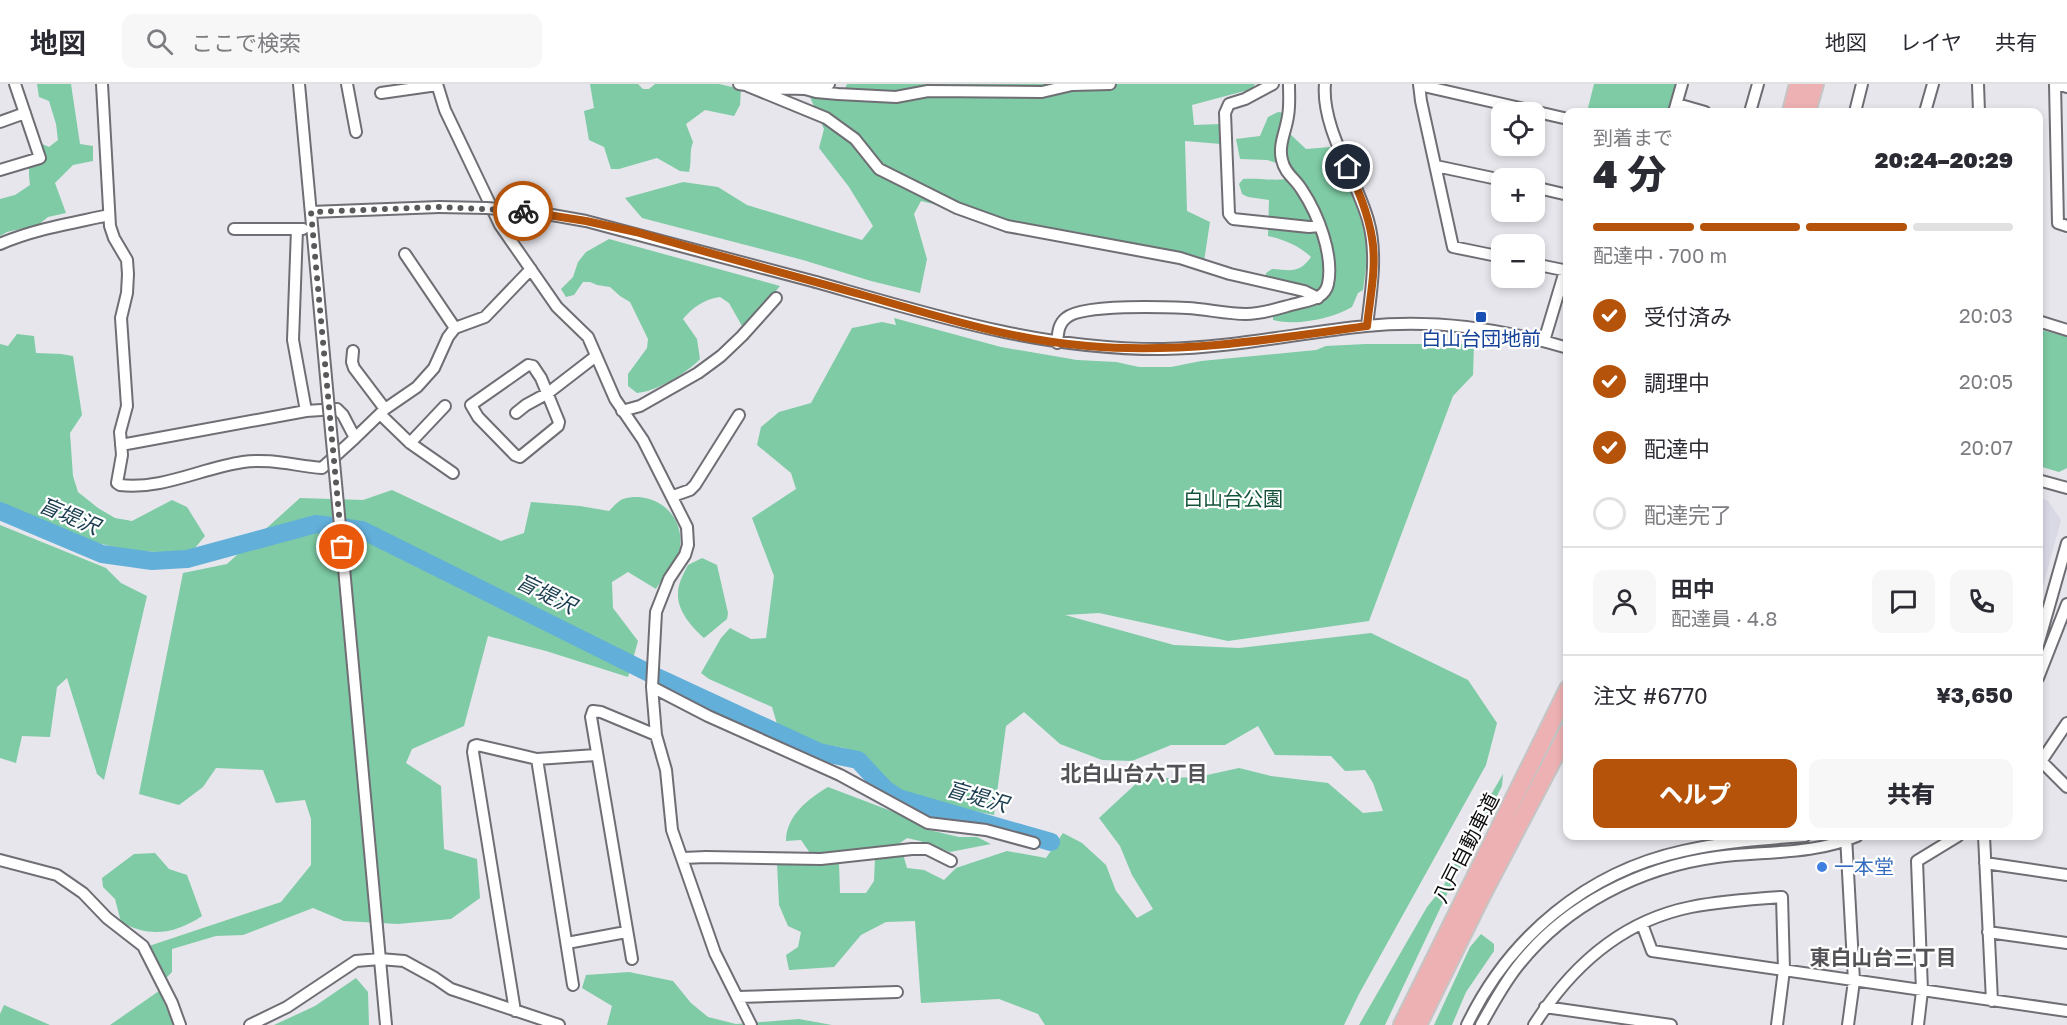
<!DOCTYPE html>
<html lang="ja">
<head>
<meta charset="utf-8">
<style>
  body { margin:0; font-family:"Golos Text","Noto Sans JP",sans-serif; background:#f7f7f7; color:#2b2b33; height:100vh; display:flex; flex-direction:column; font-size:22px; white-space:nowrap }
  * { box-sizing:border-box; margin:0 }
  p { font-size:20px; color:#7c7c81 }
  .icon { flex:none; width:33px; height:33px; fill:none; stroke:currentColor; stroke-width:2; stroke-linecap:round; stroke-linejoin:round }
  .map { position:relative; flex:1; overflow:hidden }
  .drawer { position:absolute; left:1563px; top:24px; width:480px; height:732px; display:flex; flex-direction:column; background:#fff; border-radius:12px; box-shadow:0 3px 9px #0003 }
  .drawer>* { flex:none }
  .controls { position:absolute; left:1491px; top:18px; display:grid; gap:12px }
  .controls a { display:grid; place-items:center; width:54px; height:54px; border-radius:12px; background:#fff; box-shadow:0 3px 9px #0003; font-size:30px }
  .pin { position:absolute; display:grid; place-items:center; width:51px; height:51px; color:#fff; margin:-26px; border:3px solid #fff; border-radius:50%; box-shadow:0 2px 6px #0007 }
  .courier { position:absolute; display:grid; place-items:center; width:60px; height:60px; margin:-30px; border:4px solid #b45309; border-radius:50%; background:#fff; color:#222; box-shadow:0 2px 8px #0007 }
  .overview em { font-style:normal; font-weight:800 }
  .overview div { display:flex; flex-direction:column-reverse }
  .overview { display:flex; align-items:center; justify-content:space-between; height:102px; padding:0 30px }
  h1 { font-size:39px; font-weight:800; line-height:45px }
  .bar { display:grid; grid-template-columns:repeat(4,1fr); gap:9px 6px; align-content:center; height:72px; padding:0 30px }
  .bar i { height:8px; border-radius:4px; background:#e1e1e2 }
  .bar .active { background:#b45309 }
  .bar p { grid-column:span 4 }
  .line { display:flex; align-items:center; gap:15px; padding:0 30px; border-top:2px solid #e1e1e2 }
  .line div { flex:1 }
  .round { display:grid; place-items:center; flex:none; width:63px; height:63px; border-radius:12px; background:#f7f7f7 }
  ol { padding:0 30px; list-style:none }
  li { display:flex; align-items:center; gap:18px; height:66px }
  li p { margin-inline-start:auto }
  li .icon { padding:6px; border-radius:50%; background:#b45309; color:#fff; stroke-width:4 }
  li:last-child { color:#7c7c81 }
  li i { width:33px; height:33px; border:3px solid #e1e1e2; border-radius:50% }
  .primary-button { display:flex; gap:12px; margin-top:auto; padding:12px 30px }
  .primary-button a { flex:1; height:69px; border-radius:12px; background:#b45309; color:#fff; font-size:24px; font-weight:800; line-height:69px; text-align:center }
  .primary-button a+a { background:#f7f7f7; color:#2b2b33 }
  header { display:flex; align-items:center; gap:36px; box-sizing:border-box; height:84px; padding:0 30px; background:#fff; border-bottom:2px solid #e1e1e2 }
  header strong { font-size:28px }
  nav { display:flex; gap:33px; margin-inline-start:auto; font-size:21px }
  .search { width:420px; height:54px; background:#f7f7f7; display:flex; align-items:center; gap:15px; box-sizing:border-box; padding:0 21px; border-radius:12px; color:#7c7c81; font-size:22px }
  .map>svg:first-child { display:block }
</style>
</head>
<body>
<header>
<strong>地図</strong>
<div class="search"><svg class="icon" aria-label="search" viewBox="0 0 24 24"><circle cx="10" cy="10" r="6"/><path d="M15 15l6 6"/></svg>ここで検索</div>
<nav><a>地図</a><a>レイヤ</a><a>共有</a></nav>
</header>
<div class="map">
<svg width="2067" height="941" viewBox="0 0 2067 941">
  <rect width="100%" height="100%" fill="#e7e6ec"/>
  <path fill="#d9d8e5" d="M2039,414l9,3 13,19 -22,81z"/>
  <path fill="#7ecba5" d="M37,0h34l9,60 13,2v15l-20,4 -18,18 11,30 -18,4 -10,8 -31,7 -7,4v-37l15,-4 15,-10c-2,-18 -2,-28 10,-42l9,4 9,-7 -2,-16 -7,-23 -10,-4z
    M590,0h48l5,5h6l6,-5h64l22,5 -1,16 -6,11 -29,-6 -19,14 7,18c-4,10 -1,19 -4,30l-9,-1 -23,-13 -38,11h-8l-7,-22 -15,-7 -5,-29 10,-3z
    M847,0h408l-3,5 -60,16 2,20 26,-1 1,20 -36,-3 2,70 23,11 -6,39 -54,-14 -72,-15 -76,-11 -81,-20 -7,13 13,45 -7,34 -49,-12 -68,-21 -161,-42 -17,-20 58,-16 35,5 29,18 115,35 11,-14 -24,-39 -30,-39 5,-19 -14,-32 30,3z
    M1594,0h84l-9,28h-82z
    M1278,28l6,1 5,20 17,16 24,-2c12,20 34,74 36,96 2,16 -1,31 -3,47l-5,3 -6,14c-21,12 -55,19 -79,13v-4l44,-13 -51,-24v-6l6,-4c19,1 27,5 39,-12 -11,-11 -28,-18 -43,-21l1,-36 -21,-3 -6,-3 -3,-10 4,-5c15,-1 29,2 44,0v-13l-20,-6 -27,-1 -4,-20 24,-3 8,-19z
    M609,155l171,47 -27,33 -11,7 -13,-23 -9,-6c-15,2 -27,10 -37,22l14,20 3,20c-13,14 -45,33 -63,34l-9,-7v-12l19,-26 1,-9 -18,-37 -10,-6 -10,-9 -13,-2 -7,-3h-7l-9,13 -8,2 -5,-8 12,-12 5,-15 8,-10z
    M894,234l107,29 76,13 39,2 23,5h32l30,-6 115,-11 10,-4 40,-2h108l-1,31 -20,21 -84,225 -141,20 -129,-28 -34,2 109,30 65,3 132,-15 97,47 29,43 -11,42 -127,229 -15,31h-299l-7,-11 -39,-15 -78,4 -6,-82 -29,1 -25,13 -27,32 -45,3 -3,-15 12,-8 3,-15 -13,-6 -9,-21 -2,-42h62l1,30h26l8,-12 1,-23 28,-4 4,14 17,2 20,10 12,-12 51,-17 39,7 17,-25 19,10 24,22 10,26 21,27 16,-9 -21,-34 -12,-29 -21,-28 42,-39 57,-2 41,-9 32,8 57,7 35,30 20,-2 -10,-28 -8,-13 -20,1 -14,-15 -56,-1 -17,-29 -33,19h-54l-39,16 -30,-1 -42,-16 -36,-32 -18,14 -12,89 -46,-9 -50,-16 -32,-31 -21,-11 -30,-5 -37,-16 -6,-20 -63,-28 -8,-6 20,-35 9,-10 21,11 15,-1 8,-62 -22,-58 44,-29 -5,-16 -34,-28 4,-18 18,-15 32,-9 41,-75 30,-6 14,3z
    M2038,245l29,8v131l-8,4 -20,-6z
    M17,250l17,2 2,17 25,1 12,2 9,59 -12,18 3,43 5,16 20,16 17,10 17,3 40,-21 15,7 18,29c-4,4 -8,11 -12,13 -8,5 -19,3 -28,3 -59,1 -112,-24 -165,-45v-163l8,2z
    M392,406l109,51 23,-8 7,-31 49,4 29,5c4,-4 9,-10 14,-12 31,-9 62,15 57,49 -2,10 -18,31 -24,41l-28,-17 -16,10 1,26 25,33 -10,36 -82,-26 -58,-15 -24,90 -52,23 -6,14 35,23 3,63 33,10 3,39 -29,21 -53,5 -54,-3 -31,-13 -70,27 -27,1 -44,13v23l-7,7 -16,-33 132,-44 30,-37v-46l-6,-19 -29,3 -13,-33 -47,-2 -13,19 -24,18 -40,-11 44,-221 44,-9 73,-66 63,2z
    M0,441l106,43 15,15 26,13 -43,184 -7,-6 -30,-96 -10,9 -7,50 -28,-1 -6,27 -16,-5z
    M702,474l15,7 11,48 -1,6 -23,19c-12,-11 -27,-27 -26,-45 0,-10 6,-20 10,-28z
    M1503,690l-1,12 -56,110 -61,129h-26l68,-118 16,-20 39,-77z
    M828,703l79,30 18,12 34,8h18l14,7 -41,8 -30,-11 -13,-3 -11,8 -86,7 -9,-13 -15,1c0,-25 22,-42 42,-54z
    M155,769l14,16 18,6 15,41c-27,18 -52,22 -81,6l-6,-23 -12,-12 -1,-9 32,-24z
    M1481,850l13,10v7l-28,41 -14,33h-18l36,-78z
    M629,888l44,9 18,22 17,14 28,7 63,-5 33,6h-225l5,-19 -30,-18 4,-13z
    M356,894l12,14 1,33h-95l41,-19z
    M159,907l15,34h-64z
    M4,921l46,20h-50v-11z"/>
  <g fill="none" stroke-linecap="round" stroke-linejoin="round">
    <path stroke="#62afd9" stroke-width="18" d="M0,427l102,43 50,7 35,-2 129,-35 46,6 299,149 158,73 39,8 27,29 13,9 153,44"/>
    <defs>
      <path id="minor" d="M102,0l8,142 4,12 13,22 1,14 -1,19 -6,25 6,88 -7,26 2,23 -5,28 3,2c42,5 82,-17 123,-23 27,-4 53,4 79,6l33,-30
        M299,0l29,315
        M347,0l9,48
        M437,0l8,26 55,115 57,82 31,30 27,62 28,41 44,87 1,18 -3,10 -16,24 -13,33 -4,75 4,48 10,35 6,60 43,123 36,72
        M739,0l27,4 39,1 11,3 22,2 58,3 32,-6 114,1 30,-7 38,-1
        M1273,0l-28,15 -16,5 -4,9 4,101 4,5 76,8 10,-1
        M1325,0c-4,43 31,94 43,136 10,34 3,71 -1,106
        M1419,0l2,17 32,146 49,10
        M1978,0l1,28
        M2055,0l3,139 9,3
        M2057,0l10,3
        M1419,1l149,34
        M748,2l78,32 29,21 24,30 78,39 50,18 173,32 50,16 74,17 14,7
        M809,4l20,-4
        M381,9l56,-8
        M1677,20l28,8
        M1674,28l8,-28
        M1750,28l8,-28
        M1855,28l7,-28
        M1925,28l8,-28
        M0,38l25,-9
        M1436,82l66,14
        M0,86l40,-12 -25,-74
        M1534,103l34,8
        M311,128l128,-5
        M234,145h69
        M297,145l-4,111 13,71
        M0,160c34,-15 73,-21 109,-29
        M405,170l50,74
        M1534,180l34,7
        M816,198c116,33 225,68 347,67 68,-1 135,-16 203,-23 67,-7 137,3 202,22
        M2038,237l29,9
        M1544,257l21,-70
        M1057,259c1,-9 1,-19 9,-25 16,-14 98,-11 121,-10 20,1 39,6 59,6 18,0 36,-7 53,-11 12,-3 26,-5 29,-19 6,-29 -10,-70 -26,-94 -7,-12 -17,-16 -20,-30 -4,-15 4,-29 6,-44 2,-10 1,-22 1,-32
        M353,267l-1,11 2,6 31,41
        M528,281l5,1 8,12 18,44 -1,4 -38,31 -5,-2 -37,-38 -7,-12z
        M622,327l18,-5 58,-33 23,-17 21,-20 34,-38
        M516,329l10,-8 22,-12 48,-37
        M380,330l30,29 43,30
        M410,359l35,-37
        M121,361l185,-34 31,-2 6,6 12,23 30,-29 32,-22 17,-19 14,-31 7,-9 30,-11 46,-48
        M2038,396l29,8
        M673,412l17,-6 5,-5 44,-70
        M344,484l42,457
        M2038,561l29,-102
        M2038,594l29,-74
        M652,603l56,29 132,59 88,48 58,7 48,13
        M537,675l36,226
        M2042,678l25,25
        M2038,682l29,-43
        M1846,752l8,145 -6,44
        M1984,752l8,165
        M683,774l23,-1 115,2 91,-10h15l24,12
        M0,776l57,15 26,18 24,25 36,28 29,57 8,22
        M1985,779l82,12
        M1642,840l10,27 415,60
        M1988,848l79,11
        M567,859l59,-11
        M632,875l-41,-242 2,-6 8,1 55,23
        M738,913l159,-5
        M1545,923l126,18
        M515,927l-42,-259 1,-6 3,-1 60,14 59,-4
        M250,941l37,-18 69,-46 24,-2 24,2 31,17 16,11 108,36
        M1467,941c42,-88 120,-153 216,-174 40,-9 81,-12 122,-15
        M1481,941c11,-20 22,-40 36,-58 48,-62 124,-100 200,-110 46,-6 97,-2 140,-21
        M1534,941c37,-58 87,-104 157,-118 30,-6 61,-8 91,-10l2,73 -7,55
        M1918,941l4,-34 -5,-130 41,-25"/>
      <path id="highway" d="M1791,28l7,-28
        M1807,28l8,-28
        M1402,941l166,-336
        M1418,941l63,-128 87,-166"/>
    </defs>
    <use href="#minor" stroke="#6f6e74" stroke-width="14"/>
    <use href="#highway" stroke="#c5c5c5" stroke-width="20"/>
    <use href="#minor" stroke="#fff" stroke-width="10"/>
    <use href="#highway" stroke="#eeb1b3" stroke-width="16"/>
    <defs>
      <path id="minor-bridge" d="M439,123l48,1 48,4 51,9 230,61
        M328,315l16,169"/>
    </defs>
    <use href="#minor-bridge" stroke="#6f6e74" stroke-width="14" stroke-linecap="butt"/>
    <use href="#minor-bridge" stroke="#fff" stroke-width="10"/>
  </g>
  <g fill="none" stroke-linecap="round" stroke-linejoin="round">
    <path stroke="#59595c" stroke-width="6" stroke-dasharray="0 10.8" d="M342,463l-31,-335 128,-5 84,4"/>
    <path stroke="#b45309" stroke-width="8" d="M523,127l63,10 50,11c76,22 151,42 227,63 74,21 148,45 225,51 94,8 186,-7 279,-20 3,-29 10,-60 5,-88 -4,-25 -14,-48 -24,-71"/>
  </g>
  <rect fill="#1a4fb4" stroke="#fff" stroke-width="2" x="1475" y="227" width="12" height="12" rx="3"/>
  <circle fill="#3f7fe0" stroke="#fff" stroke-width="2" cx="1822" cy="783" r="6"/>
  <g text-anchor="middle" stroke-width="4.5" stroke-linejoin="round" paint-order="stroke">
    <g font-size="20" fill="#164399" stroke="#fff">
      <text x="1481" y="262">白山台団地前</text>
    </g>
    <g font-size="20" fill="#145339" stroke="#fff">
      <text x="1233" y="422">白山台公園</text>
    </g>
    <g font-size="20" fill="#0d0d0f" stroke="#fff">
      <text transform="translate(1466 764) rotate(-63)" y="7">八戸自動車道</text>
    </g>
    <g font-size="20" fill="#366cbe" stroke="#fff" text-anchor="start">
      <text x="1834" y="790">一本堂</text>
    </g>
    <g font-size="21" font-style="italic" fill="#1a3d4f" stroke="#fff">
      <text transform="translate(69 432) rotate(23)" y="7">盲堤沢</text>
      <text transform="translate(546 510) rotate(26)" y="7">盲堤沢</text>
      <text transform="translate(977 713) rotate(16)" y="7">盲堤沢</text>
    </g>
    <g font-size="21" font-weight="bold" fill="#525257" stroke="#fff">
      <text x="1134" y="697">北白山台六丁目</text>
      <text x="1883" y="881">東白山台三丁目</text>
    </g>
  </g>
</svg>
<div class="controls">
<a><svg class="icon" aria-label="locate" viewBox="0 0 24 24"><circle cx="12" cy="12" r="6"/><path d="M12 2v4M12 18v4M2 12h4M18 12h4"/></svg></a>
<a>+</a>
<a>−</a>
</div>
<div class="pin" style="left:342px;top:463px;background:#ea580c"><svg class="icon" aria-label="bag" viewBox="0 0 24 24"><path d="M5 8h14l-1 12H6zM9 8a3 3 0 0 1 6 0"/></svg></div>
<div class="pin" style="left:1348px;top:83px;background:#1f2937"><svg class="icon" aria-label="home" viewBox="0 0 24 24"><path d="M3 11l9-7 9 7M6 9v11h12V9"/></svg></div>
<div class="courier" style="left:523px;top:127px"><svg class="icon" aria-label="bike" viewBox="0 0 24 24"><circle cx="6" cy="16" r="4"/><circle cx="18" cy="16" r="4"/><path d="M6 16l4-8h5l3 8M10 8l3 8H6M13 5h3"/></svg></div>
<section class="drawer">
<div class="overview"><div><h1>4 分</h1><p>到着まで</p></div><em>20:24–20:29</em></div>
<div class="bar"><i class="active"></i><i class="active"></i><i class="active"></i><i></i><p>配達中 · 700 m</p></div>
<ol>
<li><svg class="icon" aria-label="check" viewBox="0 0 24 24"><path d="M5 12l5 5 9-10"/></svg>受付済み<p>20:03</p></li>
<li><svg class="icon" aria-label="check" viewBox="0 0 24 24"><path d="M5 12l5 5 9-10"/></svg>調理中<p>20:05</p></li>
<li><svg class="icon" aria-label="check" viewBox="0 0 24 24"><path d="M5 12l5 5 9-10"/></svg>配達中<p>20:07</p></li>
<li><i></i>配達完了</li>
</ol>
<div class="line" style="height:108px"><a class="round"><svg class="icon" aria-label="person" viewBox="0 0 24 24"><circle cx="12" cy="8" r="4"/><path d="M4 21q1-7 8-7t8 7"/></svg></a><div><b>田中</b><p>配達員 · 4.8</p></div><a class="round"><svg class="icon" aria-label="chat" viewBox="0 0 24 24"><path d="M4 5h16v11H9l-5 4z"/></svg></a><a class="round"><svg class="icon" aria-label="phone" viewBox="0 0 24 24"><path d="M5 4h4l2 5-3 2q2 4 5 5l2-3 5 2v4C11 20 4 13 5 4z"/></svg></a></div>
<div class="line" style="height:78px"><div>注文 #6770</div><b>¥3,650</b></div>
<div class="primary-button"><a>ヘルプ</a><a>共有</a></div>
</section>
</div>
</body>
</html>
